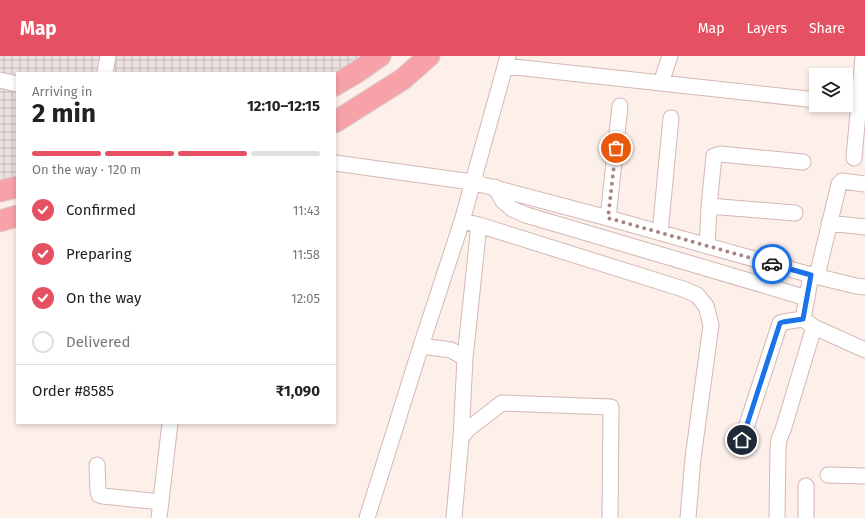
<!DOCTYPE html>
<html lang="en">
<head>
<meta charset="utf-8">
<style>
  body { margin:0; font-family:"Fira Sans",sans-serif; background:#f6f6f6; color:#222; height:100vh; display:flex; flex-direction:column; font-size:15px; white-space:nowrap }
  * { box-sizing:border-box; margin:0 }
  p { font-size:13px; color:#767676 }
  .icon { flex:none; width:22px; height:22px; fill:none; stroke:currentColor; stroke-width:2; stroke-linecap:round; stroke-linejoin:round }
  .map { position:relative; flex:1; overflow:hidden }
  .side { position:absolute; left:16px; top:16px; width:320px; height:352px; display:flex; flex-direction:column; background:#fff; border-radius:0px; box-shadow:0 2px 6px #0003 }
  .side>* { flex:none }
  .controls { position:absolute; left:809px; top:12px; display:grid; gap:8px }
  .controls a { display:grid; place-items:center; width:44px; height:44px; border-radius:0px; background:#fff; box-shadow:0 2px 6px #0003; font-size:20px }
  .pin { position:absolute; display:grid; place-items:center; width:34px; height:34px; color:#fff; margin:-17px; border:2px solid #fff; border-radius:50%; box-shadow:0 1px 4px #0007 }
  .courier { position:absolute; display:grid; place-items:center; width:40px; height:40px; margin:-20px; border:3px solid #1a73e8; border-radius:50%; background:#fff; color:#222; box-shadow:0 1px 5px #0007 }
  .summary em { font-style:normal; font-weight:700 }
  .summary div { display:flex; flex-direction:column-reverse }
  .summary { display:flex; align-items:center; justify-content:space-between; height:68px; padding:0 16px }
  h1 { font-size:26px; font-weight:700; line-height:30px }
  .bar { display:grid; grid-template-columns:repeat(4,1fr); gap:6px 4px; align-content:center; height:48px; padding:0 16px }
  .bar i { height:5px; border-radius:3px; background:#e0e0e0 }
  .bar .selected { background:#e55162 }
  .bar p { grid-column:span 4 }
  .line { display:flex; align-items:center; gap:10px; padding:0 16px; border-top:1px solid #e0e0e0 }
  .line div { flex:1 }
  ol { padding:0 16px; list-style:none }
  li { display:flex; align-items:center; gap:12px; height:44px }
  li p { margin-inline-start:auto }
  li .icon { padding:4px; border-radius:50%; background:#e55162; color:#fff; stroke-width:4 }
  li:last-child { color:#767676 }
  li i { width:22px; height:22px; border:2px solid #e0e0e0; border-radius:50% }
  header { display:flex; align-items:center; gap:24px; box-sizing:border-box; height:56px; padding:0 20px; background:#e55162; color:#fff }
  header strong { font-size:19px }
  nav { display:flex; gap:22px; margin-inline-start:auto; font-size:14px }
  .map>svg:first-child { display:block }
</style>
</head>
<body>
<header>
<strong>Map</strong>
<nav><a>Map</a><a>Layers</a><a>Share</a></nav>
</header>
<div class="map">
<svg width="865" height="462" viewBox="0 0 865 462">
  <defs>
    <pattern id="industrial-grid" width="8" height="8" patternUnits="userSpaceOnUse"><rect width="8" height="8" fill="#ece1e0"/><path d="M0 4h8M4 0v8" fill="none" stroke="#c4b9b8"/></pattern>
  </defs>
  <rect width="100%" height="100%" fill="#fdefea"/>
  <path fill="url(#industrial-grid)" d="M0,0h375l-40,17h-318v116l-17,4z"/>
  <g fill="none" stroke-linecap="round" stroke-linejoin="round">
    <defs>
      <path id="minor" d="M506,10l155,17 9,-27
        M105,17l3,-17
        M0,24l17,4
        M661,27l155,17
        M854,102l9,-102
        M335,107l137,19 136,36 203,57 45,11 9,1
        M495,131l8,14 9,8 14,6 281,83
        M709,150l86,7
        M608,162l12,-112
        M462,165l17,4 204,64 14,6 9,11 5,19 -18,133 -5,60
        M829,167l36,4
        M660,177l11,-115
        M707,190l2,-40 5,-50 6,-2 83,8
        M811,219l-8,44 11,8 51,23
        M817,220l22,-92 3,-3 23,3
        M421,290l30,4 14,8
        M461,382l7,-9 34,-26 109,4 -1,111
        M742,384l38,-117 3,-1 20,-3
        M97,409l1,26 1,4 4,1 58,6
        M828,419l37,1
        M806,430v32
        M159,462l11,-95
        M367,462l54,-172 41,-125 46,-165
        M454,462l7,-80 4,-80 14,-133
        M777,462l1,-70 1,-9 4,-9 31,-103"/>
      <path id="highway" d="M335,29l22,-13 23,-16
        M335,66l68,-43 26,-23
        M0,135l17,-4
        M0,165l17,-5"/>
    </defs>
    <use href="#minor" stroke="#d4b8b5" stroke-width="17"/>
    <use href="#highway" stroke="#d9cdcd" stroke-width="23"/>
    <use href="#minor" stroke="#fff" stroke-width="15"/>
    <use href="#highway" stroke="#f6a2a8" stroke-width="21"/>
  </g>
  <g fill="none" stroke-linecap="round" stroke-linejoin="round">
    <path stroke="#a78684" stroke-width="4" stroke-dasharray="0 7.2" d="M616,92l-8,70 164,46"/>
    <path stroke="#1a73e8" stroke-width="5" d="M742,384l38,-117 3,-1 20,-3 8,-44 -39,-11"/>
  </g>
</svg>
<div class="controls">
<a><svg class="icon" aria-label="layers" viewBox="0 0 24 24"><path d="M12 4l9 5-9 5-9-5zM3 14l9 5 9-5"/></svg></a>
</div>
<div class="pin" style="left:616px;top:92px;background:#ea580c"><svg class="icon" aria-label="bag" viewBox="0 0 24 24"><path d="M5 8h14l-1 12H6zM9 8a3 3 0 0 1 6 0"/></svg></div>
<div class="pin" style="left:742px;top:384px;background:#1f2937"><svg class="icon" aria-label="home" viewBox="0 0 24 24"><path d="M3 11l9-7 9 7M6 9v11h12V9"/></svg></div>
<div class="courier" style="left:772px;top:208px"><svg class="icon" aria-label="car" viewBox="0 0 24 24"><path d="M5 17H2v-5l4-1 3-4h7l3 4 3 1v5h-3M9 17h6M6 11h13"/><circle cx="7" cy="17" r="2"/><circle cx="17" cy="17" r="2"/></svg></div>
<section class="side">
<div class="summary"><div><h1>2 min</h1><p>Arriving in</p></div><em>12:10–12:15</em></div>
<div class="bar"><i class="selected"></i><i class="selected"></i><i class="selected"></i><i></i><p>On the way · 120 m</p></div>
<ol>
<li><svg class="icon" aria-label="check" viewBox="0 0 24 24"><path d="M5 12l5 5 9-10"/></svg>Confirmed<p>11:43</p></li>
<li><svg class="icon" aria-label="check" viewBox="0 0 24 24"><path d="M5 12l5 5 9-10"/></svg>Preparing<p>11:58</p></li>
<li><svg class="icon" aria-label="check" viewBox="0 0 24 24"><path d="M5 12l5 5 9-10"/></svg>On the way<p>12:05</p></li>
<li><i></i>Delivered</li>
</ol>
<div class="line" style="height:52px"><div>Order #8585</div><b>₹1,090</b></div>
</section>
</div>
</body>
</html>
